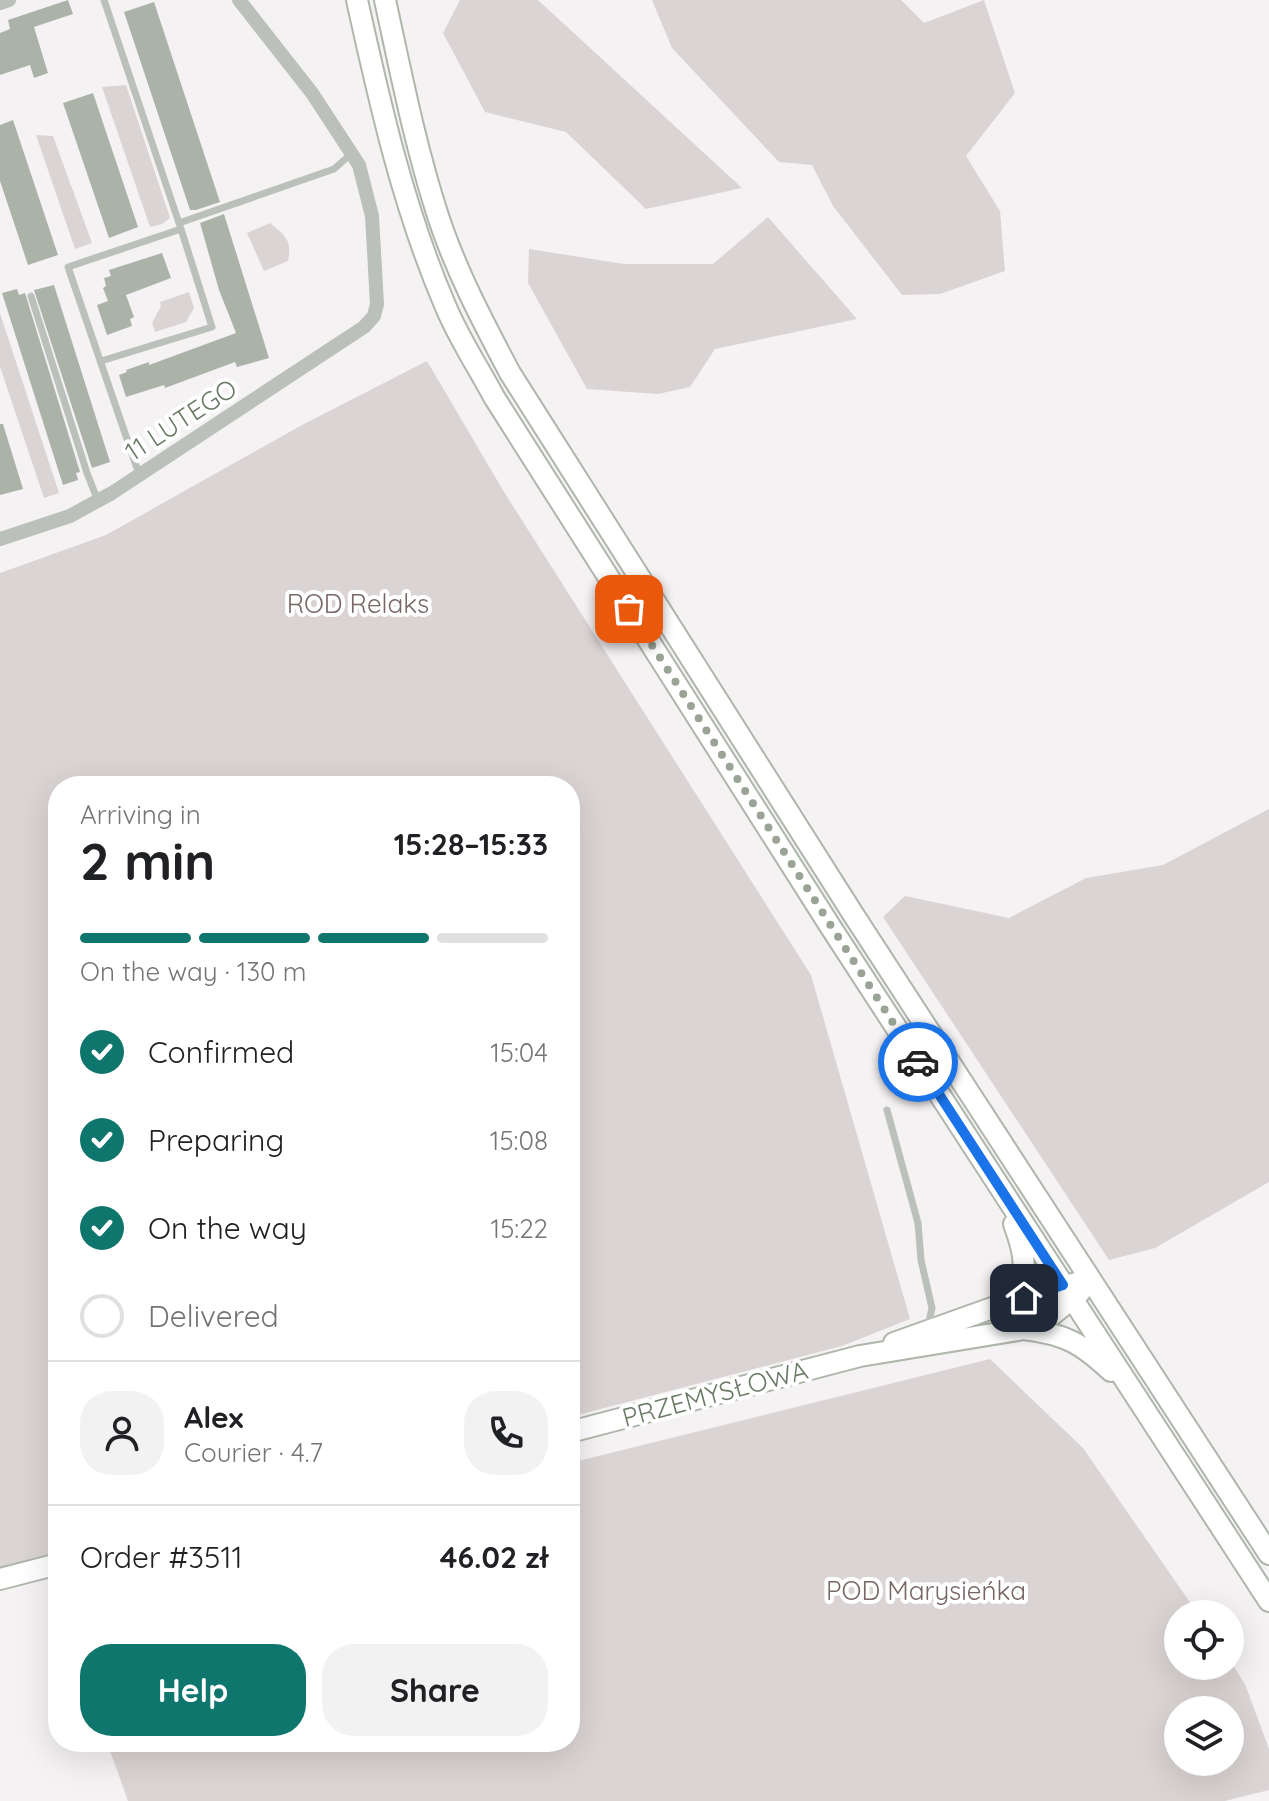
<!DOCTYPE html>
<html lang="en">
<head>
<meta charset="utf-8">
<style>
  body { margin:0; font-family:Quicksand,sans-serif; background:#f2f2f2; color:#202124; height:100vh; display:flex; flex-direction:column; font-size:30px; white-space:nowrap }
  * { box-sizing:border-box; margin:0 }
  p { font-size:26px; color:#757577 }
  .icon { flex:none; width:44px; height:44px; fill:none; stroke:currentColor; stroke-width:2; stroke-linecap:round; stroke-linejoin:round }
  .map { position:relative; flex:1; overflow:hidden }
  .side { position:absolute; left:48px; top:776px; width:532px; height:976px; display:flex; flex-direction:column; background:#fff; border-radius:32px; box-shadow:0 8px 32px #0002 }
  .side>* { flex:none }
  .fabs { position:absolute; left:1164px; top:1600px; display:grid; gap:16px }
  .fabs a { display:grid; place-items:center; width:80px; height:80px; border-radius:50%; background:#fff; box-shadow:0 8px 32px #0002; font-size:40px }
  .pin { position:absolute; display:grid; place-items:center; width:68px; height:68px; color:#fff; margin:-34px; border-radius:16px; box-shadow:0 4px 12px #0006 }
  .courier { position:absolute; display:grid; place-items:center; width:80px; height:80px; margin:-40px; border:6px solid #1a73e8; border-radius:50%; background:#fff; color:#222; box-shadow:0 2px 10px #0007 }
  .overview em { font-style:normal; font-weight:700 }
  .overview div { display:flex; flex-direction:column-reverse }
  .overview { display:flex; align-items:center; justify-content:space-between; height:136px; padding:0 32px }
  h1 { font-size:52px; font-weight:700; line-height:60px }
  .bar { display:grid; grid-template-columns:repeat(4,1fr); gap:12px 8px; align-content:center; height:96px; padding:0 32px }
  .bar i { height:10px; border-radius:6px; background:#e0e0e0 }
  .bar .selected { background:#0f766e }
  .bar p { grid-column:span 4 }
  .line { display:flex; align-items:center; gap:20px; padding:0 32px; border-top:2px solid #e0e0e0 }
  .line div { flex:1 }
  .round { display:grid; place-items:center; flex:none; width:84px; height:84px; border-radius:32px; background:#f2f2f2 }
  ol { padding:0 32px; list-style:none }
  li { display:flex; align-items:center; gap:24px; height:88px }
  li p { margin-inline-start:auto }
  li .icon { padding:8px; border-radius:50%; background:#0f766e; color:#fff; stroke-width:4 }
  li:last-child { color:#757577 }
  li i { width:44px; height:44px; border:4px solid #e0e0e0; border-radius:50% }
  .primary-button { display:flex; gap:16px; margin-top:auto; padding:16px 32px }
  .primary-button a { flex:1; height:92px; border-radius:32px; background:#0f766e; color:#fff; font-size:32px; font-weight:700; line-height:92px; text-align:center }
  .primary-button a+a { background:#f2f2f2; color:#202124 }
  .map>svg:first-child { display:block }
</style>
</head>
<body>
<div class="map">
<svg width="1269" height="1801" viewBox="0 0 1269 1801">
  <rect width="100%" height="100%" fill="#f5f2f4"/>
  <path fill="#dbd4d4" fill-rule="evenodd" d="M460,0h78l204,188 -96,21 -80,-77 -81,-20 -42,-79z
    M652,0h249l23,23 60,-23 31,93 -49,63 34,55 5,60 -65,23 -38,1 -69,-89 -21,-41 -33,-3 -107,-114z
    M126,85l44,133 -8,6 -12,3 -48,-140z
    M36,135l17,1 39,107 -17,6z
    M768,217l89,102 -142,30 -25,38 -32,7 -71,-5 -59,-106 1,-34 95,15h89z
    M270,223c16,13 22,17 18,38l-24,10 -17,-38z
    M189,292l5,16 -8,14 -31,10 -3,-9 9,-17 -1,-4z
    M0,313l59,180 -15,5 -44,-131z
    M427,361l77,131 307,483 99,344 -68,27 -272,71v-631h-512v766l-58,15v-994l106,-38 196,-110z
    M1269,809v373l-114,66 -46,12 -226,-343 22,-21 104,22 77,-40 77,-13z
    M990,1359l93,89 115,166h-20v52h52v-5l15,23 24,65v41l-44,11h-1097l-21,-59h463v-279zM1178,1710h52v52h-52z"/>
  <path fill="#abb3a9" d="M68,0l5,14 -39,13 14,46 -14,5 -4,-13 -30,10v-42l10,-4 -2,-9z
    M154,2l66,200 -24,8h-6l-66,-198z
    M93,93l45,134 -29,11 -46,-135z
    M13,120l45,135 -30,10 -28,-84v-56z
    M224,214l45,144 -32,9 -2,-5 -70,26 -1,-3 -38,12 -7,-22 8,-3 -1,-2 23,-8v3l87,-32 -17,-43 -19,-67z
    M162,253l9,25 -45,17 8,22 -4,2 2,7 -25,9 -10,-30 11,-4 -5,-13 3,-2 -2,-8 7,-2 -2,-6z
    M54,285l56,177 -18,6 -58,-178z
    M17,289l2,6 6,-2 55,179 -4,1 2,7 -15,5 -61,-192z
    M0,424h3l20,65 -23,6z"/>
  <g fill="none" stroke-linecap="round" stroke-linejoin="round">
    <defs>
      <path id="secondary" d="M357,0c23,104 46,207 88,305 13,32 33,62 49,92l336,529 439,675
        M385,0c16,73 30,145 53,216 18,55 45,106 72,157l343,541 416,640
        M1009,1302c20,-30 17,-45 5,-78
        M1024,1329c41,5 57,14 87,42
        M894,1343l115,-41 67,-19
        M570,1432l290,-76 164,-27 29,-15 27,-22
        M0,1579l58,-15"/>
    </defs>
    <use href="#secondary" stroke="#afb6ac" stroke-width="24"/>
    <path stroke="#bbc1ba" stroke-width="7" d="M104,0l77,229 -113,38 71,207
      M179,223l155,-54 17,-15
      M31,296l56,177 11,28
      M101,361l111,-34 -31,-98
      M887,1110l31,113 3,37 11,48 -4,18"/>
    <path stroke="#bbc1ba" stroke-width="14" d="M0,3l9,-3
      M0,539l70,-23 42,-23 252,-166 10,-11 3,-12 -5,-88 -13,-51 -47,-72 -73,-93"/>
    <use href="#secondary" stroke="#fff" stroke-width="20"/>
  </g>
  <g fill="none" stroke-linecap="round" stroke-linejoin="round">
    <path stroke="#99a496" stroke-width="8" stroke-dasharray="0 14.4" d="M629,609l289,453"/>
    <path stroke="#1a73e8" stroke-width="10" d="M918,1062l145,223 -39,13"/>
  </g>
  <g text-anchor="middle" stroke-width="8" stroke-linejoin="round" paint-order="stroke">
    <g font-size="26" fill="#687a63" stroke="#fff">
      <text transform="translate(181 420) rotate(-33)" y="9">11 LUTEGO</text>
      <text transform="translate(715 1394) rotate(-15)" y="9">PRZEMYSŁOWA</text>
    </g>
    <g font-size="26" fill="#776765" stroke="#fff">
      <text x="358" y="613">ROD Relaks</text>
      <text x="926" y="1600">POD Marysieńka</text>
    </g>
  </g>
</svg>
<div class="fabs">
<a><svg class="icon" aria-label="locate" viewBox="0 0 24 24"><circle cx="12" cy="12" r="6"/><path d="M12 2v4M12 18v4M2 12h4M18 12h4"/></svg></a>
<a><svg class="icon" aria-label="layers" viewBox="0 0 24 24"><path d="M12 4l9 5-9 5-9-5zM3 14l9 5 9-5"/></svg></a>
</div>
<div class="pin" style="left:629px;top:609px;background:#ea580c"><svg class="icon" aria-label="bag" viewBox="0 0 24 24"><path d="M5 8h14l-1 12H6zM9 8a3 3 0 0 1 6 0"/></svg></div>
<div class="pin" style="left:1024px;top:1298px;background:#1f2937"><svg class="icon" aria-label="home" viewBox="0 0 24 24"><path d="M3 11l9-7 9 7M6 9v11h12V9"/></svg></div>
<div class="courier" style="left:918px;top:1062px"><svg class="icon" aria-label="car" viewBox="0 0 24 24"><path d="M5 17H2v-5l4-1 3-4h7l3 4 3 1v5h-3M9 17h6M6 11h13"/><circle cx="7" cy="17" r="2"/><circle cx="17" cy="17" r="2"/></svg></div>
<section class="side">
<div class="overview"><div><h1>2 min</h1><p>Arriving in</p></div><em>15:28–15:33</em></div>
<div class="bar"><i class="selected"></i><i class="selected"></i><i class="selected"></i><i></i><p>On the way · 130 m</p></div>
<ol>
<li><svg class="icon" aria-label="check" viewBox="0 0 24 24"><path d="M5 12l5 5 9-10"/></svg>Confirmed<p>15:04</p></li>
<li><svg class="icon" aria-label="check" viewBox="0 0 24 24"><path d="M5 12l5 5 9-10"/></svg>Preparing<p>15:08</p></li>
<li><svg class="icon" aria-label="check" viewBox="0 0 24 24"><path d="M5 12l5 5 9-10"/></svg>On the way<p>15:22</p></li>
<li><i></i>Delivered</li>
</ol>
<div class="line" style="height:144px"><a class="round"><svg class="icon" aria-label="person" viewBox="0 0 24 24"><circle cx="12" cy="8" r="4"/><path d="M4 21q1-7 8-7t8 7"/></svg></a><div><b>Alex</b><p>Courier · 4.7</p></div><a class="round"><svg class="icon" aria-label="phone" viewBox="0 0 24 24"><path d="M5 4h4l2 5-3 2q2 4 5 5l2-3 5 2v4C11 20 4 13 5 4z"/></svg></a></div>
<div class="line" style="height:104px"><div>Order #3511</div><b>46.02 zł</b></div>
<div class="primary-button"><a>Help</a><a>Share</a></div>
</section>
</div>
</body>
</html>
